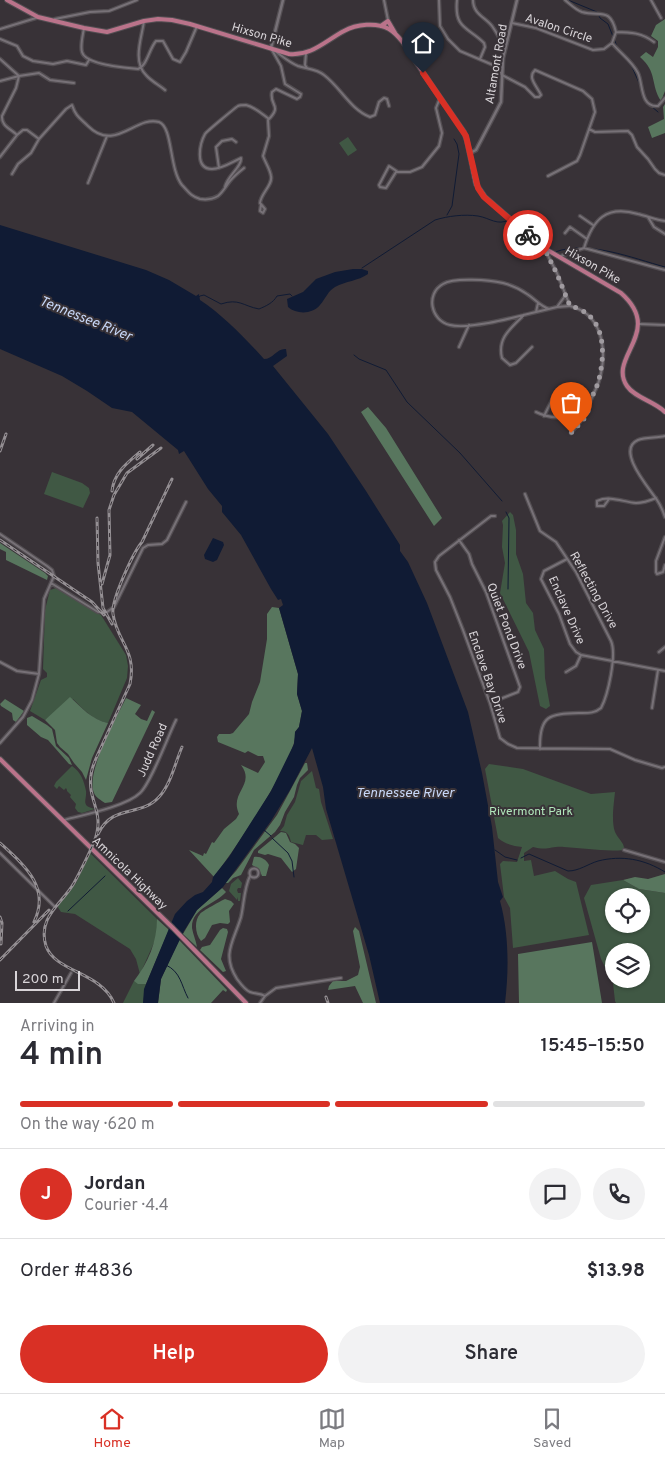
<!DOCTYPE html>
<html lang="en">
<head>
<meta charset="utf-8">
<style>
  body { margin:0; font-family:Overpass,sans-serif; background:#f2f2f3; color:#2b2b33; height:100vh; display:flex; flex-direction:column; font-size:19px; white-space:nowrap }
  * { box-sizing:border-box; margin:0 }
  p { font-size:16px; color:#7c7c81 }
  .icon { flex:none; width:28px; height:28px; fill:none; stroke:currentColor; stroke-width:2; stroke-linecap:round; stroke-linejoin:round }
  .map { position:relative; height:1003px; overflow:hidden }
  .panel { display:flex; flex-direction:column; background:#fff; flex:1 }
  .panel>* { flex:none }
  .controls { position:absolute; left:605px; top:888px; display:grid; gap:10px }
  .controls a { display:grid; place-items:center; width:45px; height:45px; border-radius:50%; background:#fff; box-shadow:0 1px 4px #0004; font-size:25px }
  .scale { position:absolute; left:15px; bottom:12px; width:65px; box-sizing:border-box; padding-left:5px; border:2px solid #d8d4d8; border-top:0; font-size:14px; line-height:18px; white-space:nowrap; color:#d8d4d8; -webkit-text-stroke:4px #383237; paint-order:stroke }
  .pin { position:absolute; display:grid; place-items:center; width:42px; height:42px; color:#fff; margin:-51px -21px; border-radius:50% 50% 50% 0; rotate:-45deg; box-shadow:0 0 5px #0007 }
  .pin .icon { rotate:45deg }
  .courier { position:absolute; display:grid; place-items:center; width:50px; height:50px; margin:-25px; border:4px solid #d93025; border-radius:50%; background:#fff; color:#222; box-shadow:0 1px 6px #0007 }
  .overview em { font-style:normal; font-weight:600 }
  .overview div { display:flex; flex-direction:column-reverse }
  .overview { display:flex; align-items:center; justify-content:space-between; height:85px; padding:0 20px }
  h1 { font-size:32px; font-weight:600; line-height:38px }
  .bar { display:grid; grid-template-columns:repeat(4,1fr); gap:8px 5px; align-content:center; height:60px; padding:0 20px }
  .bar i { height:6px; border-radius:4px; background:#e1e1e2 }
  .bar .current { background:#d93025 }
  .bar p { grid-column:span 4 }
  .line { display:flex; align-items:center; gap:12px; padding:0 20px; border-top:1px solid #e1e1e2 }
  .line div { flex:1 }
  .round { display:grid; place-items:center; flex:none; width:52px; height:52px; border-radius:26px; background:#f2f2f3 }
  .primary-button { display:flex; gap:10px; margin-top:auto; padding:10px 20px }
  .primary-button a { flex:1; height:58px; border-radius:30px; background:#d93025; color:#fff; font-size:20px; font-weight:600; line-height:58px; text-align:center }
  .primary-button a+a { background:#f2f2f3; color:#2b2b33 }
  .tab-bar { display:flex; justify-content:space-around; align-items:center; height:70px; border-top:1px solid #e1e1e2; background:#fff; font-size:14px; color:#7c7c81 }
  .tab-bar a { display:grid; justify-items:center; gap:2px }
  .tab-bar .current { color:#d93025 }
  .map>svg:first-child { display:block }
</style>
</head>
<body>
<div class="map">
<svg width="665" height="1003" viewBox="0 0 665 1003">
  <rect width="100%" height="100%" fill="#383237"/>
  <path fill="#405844" fill-rule="evenodd" d="M348,137l9,13 -9,6 -9,-13z
    M52,472l30,11 7,5 1,5 -7,15 -39,-14z
    M510,512l3,3 3,15v24l7,20 3,29 7,10 2,17 9,19 1,29 5,28 -4,3 -6,-3 -11,-54 -29,-59 5,-30 -3,-16 1,-22 -1,-4z
    M56,588l45,27 25,40 2,11 -1,12 -19,45c-14,-2 -25,-14 -35,-24l-28,21 -15,-9 11,-31 6,-3v-4l-4,-4 2,-59 5,-20z
    M489,764l34,5 68,25 24,-2c-1,11 -4,29 0,40 3,7 10,11 9,18 -20,2 -39,-2 -60,-3 -13,-1 -16,4 -31,0l-9,6v8l7,-1 3,16 21,-5 13,8 8,3 13,53 -76,13 -3,-40 -6,-11 -4,-33 3,-3 14,1 5,-15c-9,-1 -17,-3 -24,-9l-13,-69z
    M72,766c9,6 12,15 14,25 1,9 -6,15 9,18l-13,4 -4,-1 -3,-4 1,-4 -6,-7 1,-2 -4,-4v-1l-1,-2 -2,2 -5,-4 -2,3 -3,-3 2,-4z
    M312,771l4,17 3,1 2,13 12,37 -11,1 -6,-5h-10l-3,10 -12,-3c-2,-7 -3,-11 -11,-11l4,-5 3,-11 8,-13 6,-21z
    M90,853l67,66v17l-17,38 -4,-15 -6,-10 -55,-35 -14,-2 -4,-6 19,-23z
    M238,878l4,5 -1,5h-3l-1,2 1,3h3l-1,8h-2v-4l-1,3 -8,-9 2,-7z
    M623,880l16,9 26,4v110h-49l-1,-2 -2,-18 -12,-24 -17,-61 7,-13zM614,896h27v28h-27zM614,951h27v28h-27z
    M134,981l12,3 -3,19h-20z"/>
  <path fill="#58765e" d="M665,19v72l-4,10c-11,-17 -3,-28 -21,-44l6,-5 7,5 5,-10v-6l-7,-5 5,-11z
    M665,104v29l-13,5 -4,-11 16,-8 -1,-12z
    M368,407l18,21 56,90 -8,8 -73,-114z
    M0,543l45,30 3,3 -1,4 -41,-20v-8l-6,-3z
    M272,607l7,1 19,66 -1,20 5,17 -3,16 -4,5c5,23 -65,124 -81,145l-25,-27 14,6 1,-3 2,1 6,-12 2,1 10,-14 12,-10 3,-5c-10,-22 17,-29 2,-49l17,8 7,-11 -2,-6h-5l-10,-5 -3,2 -27,-11 -1,-5 2,-3h11l3,-1 16,-19 3,-12 8,-20 7,-43v-25z
    M70,697c11,10 22,23 38,26l-16,35 -6,22 -4,-8 -8,-9 -6,-9 -8,-7 -3,-4 -2,-13 -10,-10z
    M126,698l15,7 -6,9 6,5 6,2 5,-11 3,2 -43,90 -7,1c-4,-3 -9,-5 -11,-10 -9,-20 23,-76 32,-95z
    M5,699l19,12 -8,11 -3,-2 -1,-7 -11,-7 -1,-2z
    M32,716l15,9 5,4 4,17 13,12 3,7 -3,-1 -21,-24 -7,-3 -14,-12v-7z
    M305,763h2l1,7 -8,8 -3,7 -3,12 -9,15 -5,13 -5,7 -21,18 -13,25 -8,3 -5,5h-3l11,-12 41,-56z
    M281,832l5,1 4,9 5,2 4,4 -3,21 -4,3 -11,-14 -13,-4 -3,1 -7,-2v-2z
    M254,857c6,-1 12,2 15,8l-3,11h-4l-3,-7 -7,-4z
    M665,874v19l-26,-4 -16,-9 12,-3 13,2z
    M222,888l4,4c-10,12 -35,16 -34,36 1,6 4,13 5,19l-14,-13 14,-24z
    M225,899l6,2 3,3 -5,7 1,11 -2,2 -8,-1 -8,2 -7,13 -4,3c-6,-7 -7,-20 -1,-27 2,-3 21,-13 25,-15z
    M157,919l12,11 -23,54h-8l-4,-3c14,-18 23,-39 23,-62z
    M355,927l4,4 17,72h-13l-8,-17 -27,4 1,-4 4,-5h13l12,-6 2,-8 -7,-36z
    M223,928l4,1 1,3 -7,27 5,12 -3,1 -23,-22 2,-3 8,-2 10,-15z
    M179,940l48,50 -1,2 -3,-2 -12,13h-53l3,-24z
    M592,942l10,61h-83l-1,-49z"/>
  <path fill="#101b34" d="M0,225l146,45 23,10 27,16 3,-2 1,6c24,16 45,38 64,59 9,0 13,-11 22,-10l1,7 -14,10 55,68 38,57 34,54v6l8,11 19,41 41,109 14,61 10,54 6,55 5,15 -3,4c9,32 9,69 5,102h-125l-11,-48 -43,-146 -3,-22 -11,-39 -22,42 -19,31 -48,66 -26,23 -13,21 -23,48 -3,24h-15l1,-14 31,-75 12,-13 8,-6 8,-3 9,-10 1,-5 16,-20 42,-66 23,-47 1,-12 4,-5 3,-16 -5,-17 1,-20 -19,-66 4,-3 -2,-6 -3,1 -7,-11 -30,-54 -19,-23v-6l-14,-17 -24,-38 -5,3 -1,-4 -46,-38 -20,-4 -25,-17 -25,-15 -62,-27z
    M353,269h9l6,2v3c-10,7 -22,7 -33,13 -7,4 -9,11 -15,18 -7,9 -23,10 -32,2l-1,-8 16,-7 13,-13 19,-7z
    M213,538l10,4 1,3 -7,15 -4,2 -8,-3 -1,-4z"/>
  <g fill="none" stroke-linecap="round" stroke-linejoin="round">
    <path stroke="#101b34" stroke-width="1" d="M568,0l29,12 3,6 8,6 10,25
      M620,52l12,15 8,18
      M651,106l7,6
      M447,215l5,-9 7,-52 -2,-10 -3,-5
      M528,232l27,20c33,-12 77,6 110,15
      M362,268l73,-48c13,-4 29,-6 43,-4 12,2 19,10 31,4
      M198,298l2,-2 4,-1 17,9c18,-6 22,2 38,5 7,-3 14,-6 18,-13l13,-2 2,2
      M354,355l5,4 27,11 21,32 53,51 42,48
      M506,512l3,6 -1,71
      M264,830l7,6
      M272,838l16,15 4,8 2,16
      M495,850l10,7 12,3
      M521,858l8,-4 39,17c11,0 20,-7 30,-10 24,-6 46,-2 67,11
      M68,911l37,-35
      M166,965c15,7 15,20 22,33"/>
    <defs>
      <path id="minor" d="M384,0l4,20
        M439,0l1,26 8,13 12,12 33,14 9,10 23,12 10,10h4l2,-2c-4,-9 -14,-17 -6,-25l48,21 9,8 3,13 -15,43 -3,6 -29,15
        M457,0c-3,29 11,27 27,43l1,4 -5,12
        M473,0c0,14 12,17 19,26 5,7 9,15 13,22
        M651,0l10,18
        M55,19l35,-7 19,-1 28,-11
        M144,21c-2,16 -12,40 2,54 5,6 13,10 19,15
        M512,23l24,5 57,22 11,-1 8,-6 4,-11c-6,-25 -15,-15 -34,-20 -6,-2 -12,-8 -17,-12
        M84,28c-1,7 -4,17 -2,24 3,13 45,16 56,17 9,-3 11,-20 18,-28h7l10,18 7,3 6,-10 11,-26
        M0,29l36,-11
        M616,32c15,0 26,1 38,10
        M0,39l17,7 6,10 10,5 20,3 14,-3 19,4 3,-5
        M612,43c8,10 20,18 26,30 5,10 2,35 20,33l7,-8
        M275,51c7,5 15,12 23,15 9,3 19,3 26,9 17,13 26,34 46,42l5,-2 4,-13 5,-4 3,1 2,7
        M306,53l-1,12 2,3
        M0,59l19,17
        M0,81l19,-5 20,-3 11,7 24,3
        M589,129l6,3 33,-1 4,4 5,12 11,12 7,10 4,4 6,2
        M17,135c-6,-6 -16,-9 -15,-19l14,-28 3,-12
        M0,157l17,-22 6,-5h4l12,9
        M219,168l-3,-21 6,-6 10,-2 4,3
        M398,172l-9,-6 -10,19 1,2 6,1 10,-16h14l12,-5 17,-21 3,-13 -6,-25 4,-10
        M12,174l6,-10 13,-11 8,-14 27,-30 6,-4c4,12 8,13 16,21 27,27 48,-11 71,-4 14,5 10,47 23,63 6,6 8,11 18,14 6,1 13,0 18,-3 5,-4 8,-10 12,-15 4,-5 9,-9 14,-13
        M88,183l19,-47
        M225,187c2,-11 17,-20 16,-29 -9,4 -19,11 -29,11 -18,0 -12,-26 -7,-35 2,-3 30,-26 33,-28 2,-1 6,-1 8,-1 9,2 16,9 23,14
        M261,205l-1,6 3,2 2,-4 -5,-6c1,-10 13,-18 11,-27 -1,-7 -6,-14 -8,-20l6,-20 -1,-16c15,-15 1,-14 4,-28l4,-3 21,10 3,-2 1,-3 -16,-10 -4,-18 -9,-16
        M580,216l13,9
        M648,217l6,10 11,7
        M565,233l5,-6 17,12
        M584,248c9,-29 22,-43 54,-34 9,2 18,6 27,7
        M561,256l23,-8 81,22
        M538,303l-2,9c-20,5 -68,18 -86,13 -19,-4 -25,-31 -7,-41 11,-7 47,-4 60,-1 8,2 17,6 24,11 8,5 13,12 22,15
        M557,307l12,-1
        M536,312l21,-5 8,-11
        M524,315c-13,13 -27,23 -22,43l8,7 6,-2 16,-16
        M639,324l26,1
        M459,347l10,-22
        M536,412c18,9 35,6 51,-6 3,-2 5,-9 7,-13 15,-29 14,-78 -24,-87l-13,-33 -12,-23
        M544,416l12,-24
        M571,433l17,-21 -1,-6
        M665,436c-8,2 -20,1 -27,4 -23,10 12,49 19,60 4,6 6,11 8,17
        M525,494l15,37 16,11 20,30 35,69c6,14 -3,54 -10,67 -6,5 -12,5 -19,5 -31,1 -43,0 -42,36
        M609,499l-5,7h-7v-5c13,-6 26,1 39,2 7,0 13,-2 20,-5
        M495,516h-4l-52,40 -4,6 1,8 14,27 13,33 27,73 10,35 8,6 9,4 93,1 25,11 27,8 3,-1
        M0,534l47,32 5,4 2,6 -10,23 -5,75 -7,26 -9,17 -23,26
        M665,537l-9,24v11l1,2 6,-2 2,-7
        M459,540l10,14 3,10 14,28 34,95 -2,5 -28,11
        M567,559l-23,12 -3,8 18,35 11,30 6,8 5,3 84,16
        M51,583l47,29h9l7,-5 29,-59 5,-3 14,-1 5,-4 19,-38
        M659,652l6,-5
        M0,662l17,9 22,3
        M566,672l10,-6 5,-11
        M652,708l6,-38
        M64,820c19,-5 63,-14 76,-27 11,-10 28,-57 36,-73
        M624,850l41,12
        M0,853l54,53
        M249.5 873a4.5 4.5 0 1 1 9 0a4.5 4.5 0 1 1-9 0Z
        M250,876c-6,12 -6,28 -9,41 -7,24 -20,37 -4,62 3,4 8,11 13,13 5,2 10,1 15,4
        M54,1003l17,-30
        M260,1003l5,-7 11,-8 65,-10"/>
      <path id="tertiary" d="M271,48l12,-48
        M470,153l6,-3 25,-48 2,-44 14,-58"/>
      <path id="primary" d="M7,0l31,17 46,11 23,4 37,-11 14,-2 14,1 18,4 99,30c23,2 36,-13 55,-23 12,-7 33,-9 45,-2 13,8 22,26 31,39 14,21 29,42 44,64l3,9 9,43 9,13 59,51 77,45c44,39 -14,64 6,93 8,12 27,15 38,26
        M381,26l7,-5 7,12
        M0,759l173,169 73,75"/>
    </defs>
    <use href="#minor" stroke="#534e52" stroke-width="4.5"/>
    <use href="#tertiary" stroke="#534e52" stroke-width="5"/>
    <use href="#primary" stroke="#534e52" stroke-width="6"/>
    <use href="#minor" stroke="#777177" stroke-width="2"/>
    <use href="#tertiary" stroke="#777177" stroke-width="2.5"/>
    <use href="#primary" stroke="#ba738a" stroke-width="4"/>
    <defs>
      <path id="rail" d="M0,451l6,-17
        M137,459l16,-14
        M112,491c2,-18 14,-27 28,-39
        M97,518l1,45 5,45 9,16
        M0,540l92,62 12,13
        M102,584l8,-29 -1,-45 5,-15 13,-22 34,-25
        M98,834c15,-31 42,-16 61,-37 12,-13 16,-34 23,-50
        M0,843c24,22 51,44 34,79
        M0,917l2,6 -1,21
        M0,960l49,-50
        M326,997l2,6
        M114,1003c-13,-31 -59,-31 -68,-57 -9,-29 16,-42 28,-63 7,-13 14,-27 20,-41 12,-30 -7,-41 -3,-67 1,-11 8,-22 12,-32 9,-20 18,-39 27,-59 7,-34 -13,-42 -17,-70 -2,-14 20,-61 29,-72l30,-63"/>
    </defs>
    <use href="#rail" stroke="#948f93" stroke-width="3"/>
    <use href="#rail" stroke="#383237" stroke-width="1" stroke-dasharray="4" stroke-linecap="butt"/>
  </g>
  <g fill="none" stroke-linecap="round" stroke-linejoin="round">
    <path stroke="#a09ba0" stroke-width="5" stroke-dasharray="0 9" d="M528,235l16,13 13,26 13,32c35,8 36,44 29,73 -2,9 -7,16 -10,25 -1,2 -1,5 -1,7 -2,8 -12,16 -17,22"/>
    <path stroke="#d93025" stroke-width="6" d="M423,73l43,63 12,52 6,9 44,38"/>
  </g>
  <g text-anchor="middle" stroke-width="4" stroke-linejoin="round" paint-order="stroke">
    <g font-size="12" fill="#d8d4d8" stroke="#383237">
      <text transform="translate(559 28) rotate(18)" y="4">Avalon Circle</text>
      <text transform="translate(262 35) rotate(16)" y="4">Hixson Pike</text>
      <text transform="translate(496 64) rotate(-80)" y="4">Altamont Road</text>
      <text transform="translate(593 265) rotate(30)" y="4">Hixson Pike</text>
      <text transform="translate(594 590) rotate(61)" y="4">Reflecting Drive</text>
      <text transform="translate(567 610) rotate(66)" y="4">Enclave Drive</text>
      <text transform="translate(507 626) rotate(69)" y="4">Quiet Pond Drive</text>
      <text transform="translate(488 677) rotate(71)" y="4">Enclave Bay Drive</text>
      <text transform="translate(152 750) rotate(-66)" y="4">Judd Road</text>
      <text transform="translate(130 873) rotate(44)" y="4">Amnicola Highway</text>
    </g>
    <g font-size="12" fill="#b1e7bb" stroke="#383237">
      <text x="531" y="815">Rivermont Park</text>
    </g>
    <g font-size="14" font-style="italic" fill="#c7d7f7" stroke="#383237">
      <text transform="translate(86 318) rotate(22)" y="5">Tennessee River</text>
      <text x="405" y="797">Tennessee River</text>
    </g>
  </g>
</svg>
<div class="controls">
<a><svg class="icon" aria-label="locate" viewBox="0 0 24 24"><circle cx="12" cy="12" r="6"/><path d="M12 2v4M12 18v4M2 12h4M18 12h4"/></svg></a>
<a><svg class="icon" aria-label="layers" viewBox="0 0 24 24"><path d="M12 4l9 5-9 5-9-5zM3 14l9 5 9-5"/></svg></a>
</div>
<div class="scale">200 m</div>
<div class="pin" style="left:571px;top:433px;background:#ea580c"><svg class="icon" aria-label="bag" viewBox="0 0 24 24"><path d="M5 8h14l-1 12H6zM9 8a3 3 0 0 1 6 0"/></svg></div>
<div class="pin" style="left:423px;top:73px;background:#1f2937"><svg class="icon" aria-label="home" viewBox="0 0 24 24"><path d="M3 11l9-7 9 7M6 9v11h12V9"/></svg></div>
<div class="courier" style="left:528px;top:235px"><svg class="icon" aria-label="bike" viewBox="0 0 24 24"><circle cx="6" cy="16" r="4"/><circle cx="18" cy="16" r="4"/><path d="M6 16l4-8h5l3 8M10 8l3 8H6M13 5h3"/></svg></div>
</div>
<section class="panel">
<div class="overview"><div><h1>4 min</h1><p>Arriving in</p></div><em>15:45–15:50</em></div>
<div class="bar"><i class="current"></i><i class="current"></i><i class="current"></i><i></i><p>On the way · 620 m</p></div>
<div class="line" style="height:90px"><b class="round" style="background:#d93025;color:#fff">J</b><div><b>Jordan</b><p>Courier · 4.4</p></div><a class="round"><svg class="icon" aria-label="chat" viewBox="0 0 24 24"><path d="M4 5h16v11H9l-5 4z"/></svg></a><a class="round"><svg class="icon" aria-label="phone" viewBox="0 0 24 24"><path d="M5 4h4l2 5-3 2q2 4 5 5l2-3 5 2v4C11 20 4 13 5 4z"/></svg></a></div>
<div class="line" style="height:65px"><div>Order #4836</div><b>$13.98</b></div>
<div class="primary-button"><a>Help</a><a>Share</a></div>
</section>
<nav class="tab-bar">
<a class="current"><svg class="icon" aria-label="home" viewBox="0 0 24 24"><path d="M3 11l9-7 9 7M6 9v11h12V9"/></svg>Home</a>
<a><svg class="icon" aria-label="map" viewBox="0 0 24 24"><path d="M3 6l6-2 6 2 6-2v14l-6 2-6-2-6 2zM9 4v14M15 6v14"/></svg>Map</a>
<a><svg class="icon" aria-label="saved" viewBox="0 0 24 24"><path d="M7 4h10v16l-5-4-5 4z"/></svg>Saved</a>
</nav>
</body>
</html>
